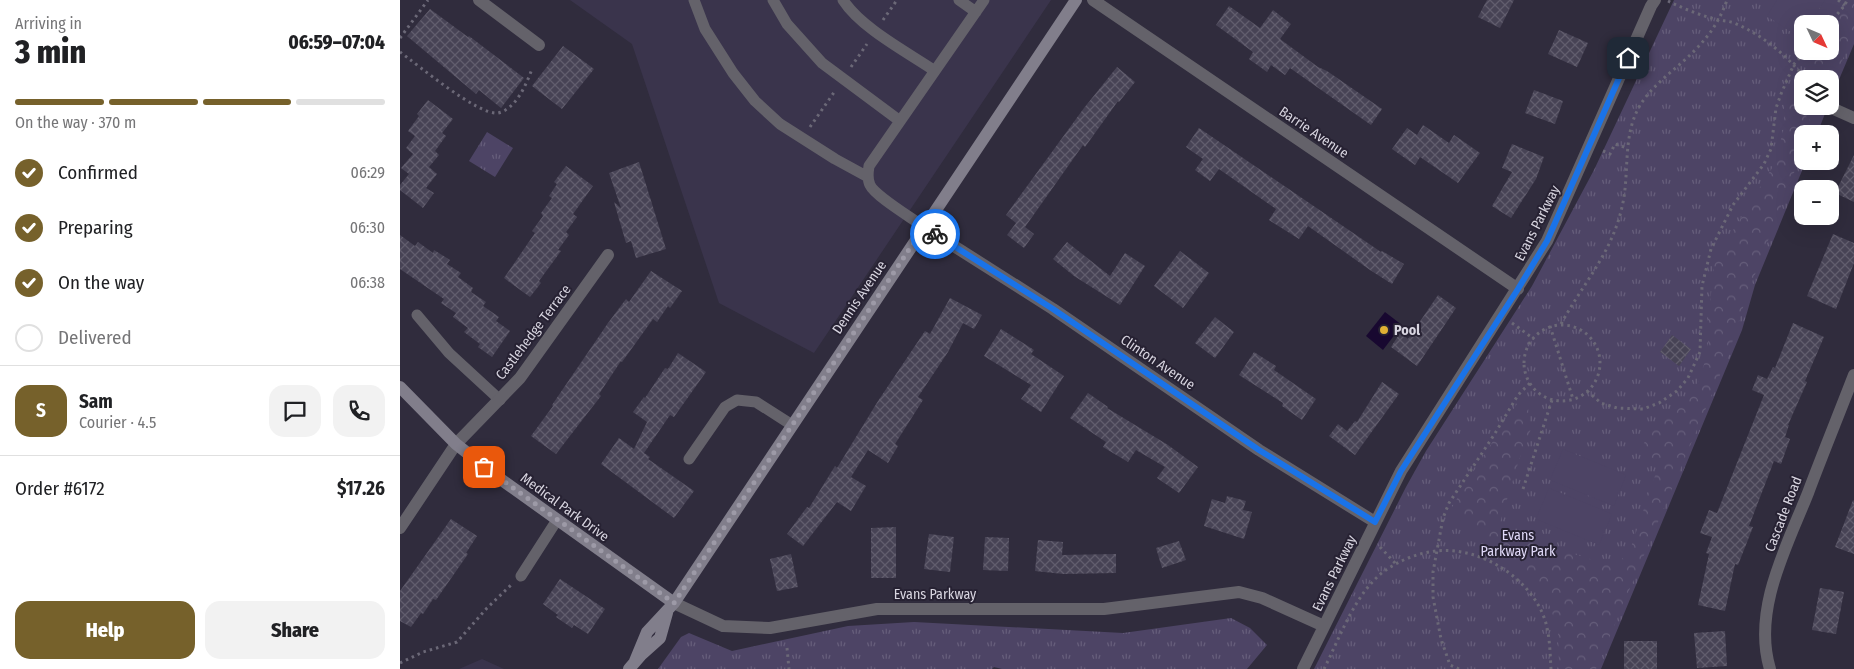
<!DOCTYPE html>
<html lang="en">
<head>
<meta charset="utf-8">
<style>
  body { margin:0; font-family:"Fira Sans Condensed",sans-serif; background:#f2f2f2; color:#202124; height:100vh; display:flex; flex-direction:column; font-size:19px; white-space:nowrap }
  * { box-sizing:border-box; margin:0 }
  p { font-size:16px; color:#757577 }
  .icon { flex:none; width:28px; height:28px; fill:none; stroke:currentColor; stroke-width:2; stroke-linecap:round; stroke-linejoin:round }
  .map { position:relative; flex:1; overflow:hidden }
  .details { display:flex; flex-direction:column; background:#fff; width:400px }
  .details>* { flex:none }
  .needle { width:32px; rotate:134deg }
  .tools { position:absolute; left:1394px; top:15px; display:grid; gap:10px }
  .tools a { display:grid; place-items:center; width:45px; height:45px; border-radius:10px; background:#fff; box-shadow:0 5px 20px #0002; font-size:25px }
  .pin { position:absolute; display:grid; place-items:center; width:42px; height:42px; color:#fff; margin:-21px; border-radius:10px; box-shadow:0 2px 8px #0006 }
  .courier { position:absolute; display:grid; place-items:center; width:50px; height:50px; margin:-25px; border:4px solid #1a73e8; border-radius:50%; background:#fff; color:#222; box-shadow:0 1px 6px #0007 }
  .summary em { font-style:normal; font-weight:800 }
  .summary div { display:flex; flex-direction:column-reverse }
  .summary { display:flex; align-items:center; justify-content:space-between; height:85px; padding:0 15px }
  h1 { font-size:32px; font-weight:800; line-height:38px }
  .bar { display:grid; grid-template-columns:repeat(4,1fr); gap:8px 5px; align-content:center; height:60px; padding:0 15px }
  .bar i { height:6px; border-radius:4px; background:#e0e0e0 }
  .bar .current { background:#76612b }
  .bar p { grid-column:span 4 }
  .line { display:flex; align-items:center; gap:12px; padding:0 15px; border-top:1px solid #e0e0e0 }
  .line div { flex:1 }
  .round { display:grid; place-items:center; flex:none; width:52px; height:52px; border-radius:15px; background:#f2f2f2 }
  ol { padding:0 15px; list-style:none }
  li { display:flex; align-items:center; gap:15px; height:55px }
  li p { margin-inline-start:auto }
  li .icon { padding:5px; border-radius:50%; background:#76612b; color:#fff; stroke-width:4 }
  li:last-child { color:#757577 }
  li i { width:28px; height:28px; border:2px solid #e0e0e0; border-radius:50% }
  .button { display:flex; gap:10px; margin-top:auto; padding:10px 15px }
  .button a { flex:1; height:58px; border-radius:15px; background:#76612b; color:#fff; font-size:20px; font-weight:800; line-height:58px; text-align:center }
  .button a+a { background:#f2f2f2; color:#202124 }
  main { display:flex; flex:1; min-height:0 }
  .map>svg:first-child { display:block }
</style>
</head>
<body>
<main>
<section class="details">
<div class="summary"><div><h1>3 min</h1><p>Arriving in</p></div><em>06:59–07:04</em></div>
<div class="bar"><i class="current"></i><i class="current"></i><i class="current"></i><i></i><p>On the way · 370 m</p></div>
<ol>
<li><svg class="icon" aria-label="check" viewBox="0 0 24 24"><path d="M5 12l5 5 9-10"/></svg>Confirmed<p>06:29</p></li>
<li><svg class="icon" aria-label="check" viewBox="0 0 24 24"><path d="M5 12l5 5 9-10"/></svg>Preparing<p>06:30</p></li>
<li><svg class="icon" aria-label="check" viewBox="0 0 24 24"><path d="M5 12l5 5 9-10"/></svg>On the way<p>06:38</p></li>
<li><i></i>Delivered</li>
</ol>
<div class="line" style="height:90px"><b class="round" style="background:#76612b;color:#fff">S</b><div><b>Sam</b><p>Courier · 4.5</p></div><a class="round"><svg class="icon" aria-label="chat" viewBox="0 0 24 24"><path d="M4 5h16v11H9l-5 4z"/></svg></a><a class="round"><svg class="icon" aria-label="phone" viewBox="0 0 24 24"><path d="M5 4h4l2 5-3 2q2 4 5 5l2-3 5 2v4C11 20 4 13 5 4z"/></svg></a></div>
<div class="line" style="height:65px"><div>Order #6172</div><b>$17.26</b></div>
<div class="button"><a>Help</a><a>Share</a></div>
</section>
<div class="map">
<svg width="1454" height="669" viewBox="0 0 1454 669">
  <defs>
    <pattern id="grass-tufts" width="24" height="20" patternUnits="userSpaceOnUse" patternTransform="scale(1.25)"><rect width="24" height="20" fill="#4d4465"/><path d="M3 7l-1-3M5 7V3M7 7l1-3M15 17l-1-3M17 17v-4M19 17l1-3" fill="none" stroke="#665e7b"/></pattern>
    <pattern id="forest-crowns" width="20" height="18" patternUnits="userSpaceOnUse" patternTransform="scale(1.25)"><rect width="20" height="18" fill="#4d4465"/><path d="M2 6a3 3 0 1 1 6 0M12 15a3 3 0 1 1 6 0" fill="none" stroke="#665e7b"/></pattern>
    <pattern id="building-cross-hatch" width="8" height="8" patternUnits="userSpaceOnUse" patternTransform="scale(1.25)"><rect width="8" height="8" fill="#474355"/><path d="M0 0l8 8M0 8l8-8" fill="none" stroke="#615d6d"/></pattern>
  </defs>
  <rect width="100%" height="100%" fill="#302c3d"/>
  <path fill="#3a344c" d="M170,0h481l-237,353 -95,-50 -87,-259z
    M82,659l22,10h-45z"/>
  <path fill="url(#grass-tufts)" fill-rule="evenodd" d="M1274,0h180v44l-24,57v-22h-28v27h26l-11,28h-15v27h4l-51,124 -13,45 -141,339h-287l92,-182 20,-36 106,-165 62,-116zM1402,24h28v27h-28z
    M87,132l26,16 -18,29 -26,-16z
    M831,618l19,10 17,17 -20,24h-245l-8,-2 -2,2h-334l23,-32 8,-4 43,18 116,-25 66,-4 209,11z"/>
  <path fill="url(#forest-crowns)" d="M1449,0h5v33l-24,56v-10c-18,0 -20,1 -26,-17l9,-11h17v-20z
    M1398,88l4,4v14h9l-5,11 8,6 -4,11h-8v18l-56,146 -18,58 -132,313h-37l-1,-40 -12,-33 -21,-23 -47,-24 7,-13 -24,-14 -11,-11 16,-28 51,-79 10,-3 4,28 -12,31 -20,66 13,9 101,31 16,-13 30,-89 -19,-13 14,-27 23,-14 18,-18 13,-40v-32l7,-61 59,-94 10,-37v-25z"/>
  <path fill="#4d4465" d="M1377,0h48l-16,24h-7v11l-2,3 -33,-22z
    M1163,449l63,26 -12,31 -64,-26z
    M1149,488l63,26 -13,31 -63,-26z"/>
  <path fill="#180830" d="M985,312l17,13 -19,25 -17,-14z"/>
  <path fill="url(#building-cross-hatch)" d="M1087,0h27l-14,28 -22,-11z
    M829,6l31,22 13,-18 18,14 -11,15 38,28 9,4 55,38 -11,16 -81,-57 -5,7 -14,-10 -4,7 -18,-13 4,-7 -37,-27z
    M30,9l38,28 1,-1 55,42 -23,30 -22,-18 -3,4 -69,-58z
    M1159,30l29,13 -11,24 -29,-13z
    M163,46l31,23 -32,40 -30,-23z
    M717,67l18,15 -16,20 -1,-1 -33,46 -2,-2 -58,82 9,7 -10,14 -17,-13 9,-12 -10,-8 78,-107z
    M1134,90l29,11 -8,23 -30,-11z
    M28,100l25,19 -11,14 4,3 -11,15 4,4 -10,12 8,7 -11,14 8,5 -11,15 -23,-18v-5l9,-11 -8,-6 12,-14 -7,-6 9,-12 -7,-5 11,-15 -2,-2z
    M1023,125l26,18 5,-8 26,18 -22,30 -38,-26 -5,8 -23,-16 15,-21 10,7z
    M799,128l182,124 1,-1 22,13 -12,20 -22,-14 -62,-44 -9,13 -30,-19 7,-11 -57,-40 -9,12 -15,-11 8,-11 -17,-12z
    M1112,144l32,13 -8,22 -25,39 -19,-12 20,-34 -10,-4z
    M1454,155v47l-19,-9z
    M239,162l27,87 -30,9 -5,-17 -5,2 -12,-41 7,6 -12,-35z
    M166,166l27,20 -20,28 4,3 -11,15 3,3 -11,15 3,1 -22,30 2,2 -11,14 -26,-19 31,-45 -3,-2 11,-15 -2,-3 11,-15 -3,-2 8,-12 -3,-2z
    M1433,234l21,9v20l-18,46 -29,-13z
    M0,235l15,11 3,-4 15,11 1,-3 16,10 -3,4 14,9 -3,4 15,11 -2,4 15,10 -3,4 16,11 -3,4 14,10 -18,26 -14,-10 2,-3 -16,-12 4,-4 -15,-11 3,-4 -15,-10 3,-4 -44,-30z
    M667,242l43,34 15,-23 20,13 -25,39 -46,-29 -21,-17z
    M780,251l29,22 -26,35 -29,-22z
    M251,271l31,20 -12,17 -2,-2 -11,16 -4,-3 -31,43 -1,-1 -22,33 2,2 -11,14 -34,44 -25,-18 22,-30 -1,-1 56,-82 18,-24 3,3z
    M1038,295l18,13 -39,58 -26,-19 9,-14 8,6z
    M550,298l32,17 -8,14 -11,-6 -15,29 -30,45 5,3 -28,44 3,2 -10,17 -20,-13 -17,27 15,9 -15,25 -14,-9 -34,44 -16,-12 20,-27 2,1 26,-42 2,2 41,-67 47,-70 5,3z
    M815,317l19,15 -19,26 -20,-15z
    M1393,323l31,14 -19,44 2,1 -19,43h1l-4,12 5,2 -9,25 -7,-3 -25,65 4,1 -15,38 -3,-1 -10,47 -27,-6 11,-51 -3,-1 6,-16 -12,-4 9,-23 8,3 47,-118 -12,-5 6,-15 9,4 6,-12 2,1z
    M601,329l33,21 -3,4 33,22 -23,36 -20,-13 10,-14 -47,-29z
    M1272,335l19,14 -12,17 -19,-14z
    M854,352l22,14 -2,4 42,29 -14,21 -20,-14 1,-3 -44,-28z
    M278,353l28,19 -32,45 -4,-2 -26,38 6,4 -2,2 46,32 -20,27 -73,-54 18,-26 15,11 13,-27 -14,-10 11,-15 1,1 20,-30 3,1z
    M982,382l17,12 -44,61 -26,-19 9,-12 9,7 8,-10 2,1z
    M688,393l20,14 -1,1 61,37 30,22 -19,26 -22,-15 8,-11 -29,-17 -8,12 -25,-15 3,-5 -36,-24z
    M827,496l19,5 -3,9 9,2 -8,27 -40,-13 8,-27 13,4z
    M1453,500l1,1v53l-19,-7z
    M51,519l26,17 -11,17 2,1 -32,46 -3,-1 -10,15 -2,-1 -10,14 -11,-6v-30z
    M496,527v51h-25v-50z
    M529,534l25,3 -4,35 -26,-3z
    M585,537l24,1 -1,33 -25,-1z
    M638,540l25,2 -1,13 54,-1v19l-53,1 -28,-3z
    M779,541l7,19 -24,8 -6,-20z
    M391,554l7,33 -21,4 -7,-32z
    M160,579l45,30 -17,25 -14,-9 -2,3 -16,-11 2,-2 -15,-11z
    M1420,588l24,4 -8,42 -24,-4z
    M1325,631l2,35 -30,2 -3,-35z
    M1224,641h33v28h-33z"/>
  <g fill="none" stroke-linecap="round" stroke-linejoin="round">
    <path stroke="#6b6877" stroke-width="3" stroke-dasharray="2.5 4" stroke-linecap="butt" d="M1438,0l7,5
      M1268,1c16,8 34,15 51,19 5,1 10,1 15,3 29,12 52,32 72,56
      M483,20l14,-20
      M1429,24l16,-19 2,-5
      M0,38l28,-38
      M0,52c18,13 79,64 98,61 18,-4 28,-28 34,-44
      M451,67l16,-23
      M410,127l25,-36
      M1203,151l7,3 5,-10 12,4
      M1112,323l22,16
      M1161,324c21,-39 51,-71 61,-117 8,-33 0,-69 17,-100 14,-24 37,-37 56,-57 15,-15 25,-30 32,-50
      M1124 363a38 38 0 1 1 76 0a38 38 0 1 1-76 0Z
      M1150,326l23,73
      M1187,391l14,12 16,5 26,1 16,-6 18,-12 11,-13 12,-26 2,-66 9,-37 22,-44 31,-41 7,-15 5,-41 5,-14 13,-30 12,-13
      M1123,489l29,-89
      M980,547l16,17
      M387,648l2,21
      M0,663l23,-11 34,-10 30,-34 24,-23
      M924,669c16,-32 31,-75 59,-97 15,-11 34,-19 53,-21 44,-5 95,27 109,69 5,16 5,33 6,49
      M1059,669l-9,-4 -9,-26 -8,-42v-25l10,-54 6,-15 45,-68 24,-40 12,-12"/>
    <path stroke="#64626a" stroke-width="11" d="M294,0l11,29 28,44 22,28 25,23 55,35 33,18
      M373,0l14,24 35,39 78,58
      M443,0c18,28 64,52 92,71
      M559,0l17,12
      M524,227c-12,-9 -49,-31 -54,-42 -3,-6 -2,-13 -1,-19l115,-166
      M17,315l32,38 51,47
      M289,459l36,-52 12,-7 19,2 36,23
      M121,576l36,-56"/>
    <path stroke="#64626a" stroke-width="12" d="M79,0l60,45
      M693,0l425,289
      M1436,110l18,8
      M524,227l129,82 206,141 116,72
      M0,528l56,-84 64,-66 88,-123
      M274,603l49,23 47,2 107,-19h227l135,-17 23,6 62,28
      M903,669l98,-198 146,-230 104,-235 4,-6
      M1370,669c-18,-59 17,-123 38,-176 15,-40 31,-79 46,-118"/>
    <path stroke="#817e8b" stroke-width="12" d="M0,387l56,57 43,34 175,125
      M235,661l12,-29 27,-29 402,-603
      M229,669l12,-14 19,-17 7,-25"/>
  </g>
  <g fill="none" stroke-linecap="round" stroke-linejoin="round">
    <path stroke="#9d9aa7" stroke-width="5" stroke-dasharray="0 9" d="M84,467l190,136 250,-376 11,7"/>
    <path stroke="#1a73e8" stroke-width="6" d="M535,234l118,75 206,141 116,72 26,-51 117,-182 29,-48 81,-183"/>
  </g>
  <circle fill="#e0b034" stroke="#272233" stroke-width="2" cx="984" cy="330" r="5"/>
  <g text-anchor="middle" stroke-width="4" stroke-linejoin="round" paint-order="stroke">
    <g font-size="14" fill="#d8d5e0" stroke="#272233">
      <text transform="translate(914 132) rotate(34)" y="5">Barrie Avenue</text>
      <text transform="translate(1137 223) rotate(-63)" y="5">Evans Parkway</text>
      <text transform="translate(459 297) rotate(-56)" y="5">Dennis Avenue</text>
      <text transform="translate(133 332) rotate(-53)" y="5">Castlehedge Terrace</text>
      <text transform="translate(758 362) rotate(34)" y="5">Clinton Avenue</text>
      <text transform="translate(165 507) rotate(36)" y="5">Medical Park Drive</text>
      <text transform="translate(1383 514) rotate(-69)" y="5">Cascade Road</text>
      <text transform="translate(934 573) rotate(-64)" y="5">Evans Parkway</text>
      <text x="535" y="599">Evans Parkway</text>
    </g>
    <g font-size="14" font-weight="bold" fill="#d8d5e0" stroke="#272233" text-anchor="start">
      <text x="994" y="335">Pool</text>
    </g>
    <g font-size="14" fill="#e0d9f8" stroke="#272233">
      <text x="1118" y="540">Evans<tspan x="1118" dy="16">Parkway Park</tspan></text>
    </g>
  </g>
</svg>
<div class="tools">
<a><svg class="needle" viewBox="-14 -14 28 28"><path d="M0-13l5 13h-10z" fill="#e53935"/><path d="M0 13l5-13h-10z" fill="#757577"/></svg></a>
<a><svg class="icon" aria-label="layers" viewBox="0 0 24 24"><path d="M12 4l9 5-9 5-9-5zM3 14l9 5 9-5"/></svg></a>
<a>+</a>
<a>−</a>
</div>
<div class="pin" style="left:84px;top:467px;background:#ea580c"><svg class="icon" aria-label="bag" viewBox="0 0 24 24"><path d="M5 8h14l-1 12H6zM9 8a3 3 0 0 1 6 0"/></svg></div>
<div class="pin" style="left:1228px;top:58px;background:#1f2937"><svg class="icon" aria-label="home" viewBox="0 0 24 24"><path d="M3 11l9-7 9 7M6 9v11h12V9"/></svg></div>
<div class="courier" style="left:535px;top:234px"><svg class="icon" aria-label="bike" viewBox="0 0 24 24"><circle cx="6" cy="16" r="4"/><circle cx="18" cy="16" r="4"/><path d="M6 16l4-8h5l3 8M10 8l3 8H6M13 5h3"/></svg></div>
</div>
</main>
</body>
</html>
